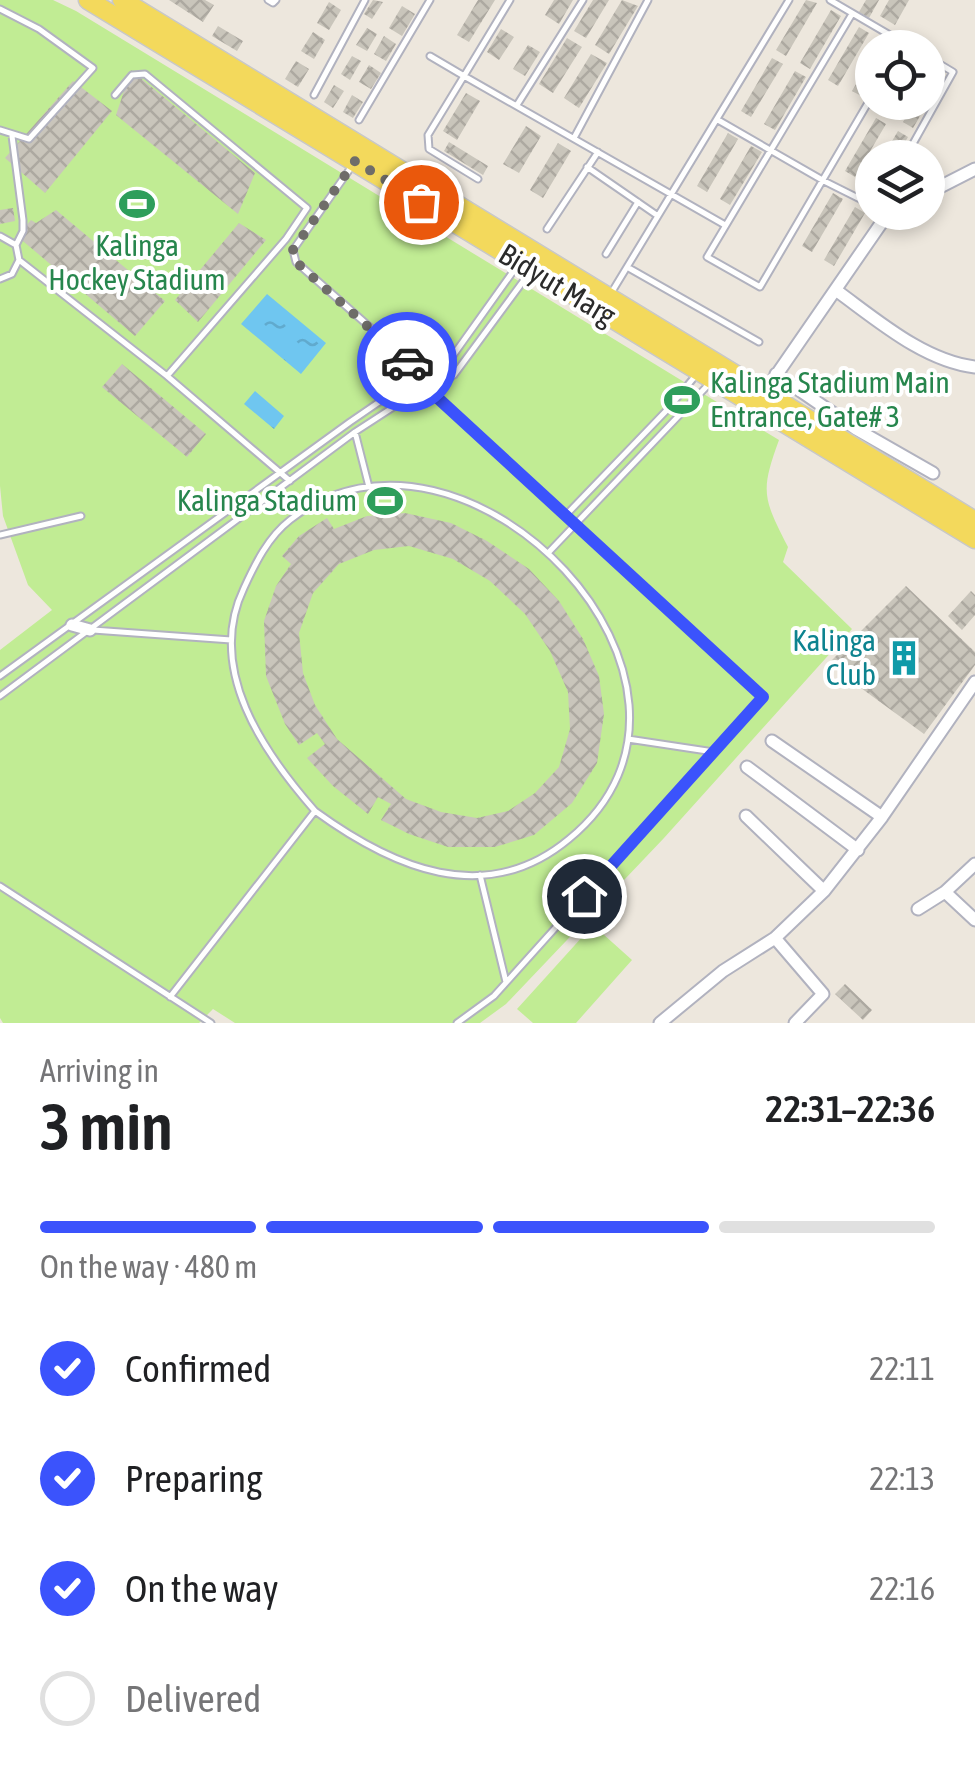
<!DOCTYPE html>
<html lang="en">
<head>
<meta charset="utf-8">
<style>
  body { margin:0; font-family:"Asap Condensed",sans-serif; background:#f6f6f6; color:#202124; height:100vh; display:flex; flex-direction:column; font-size:38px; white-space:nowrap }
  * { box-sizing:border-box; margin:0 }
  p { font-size:32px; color:#757577 }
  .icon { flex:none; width:55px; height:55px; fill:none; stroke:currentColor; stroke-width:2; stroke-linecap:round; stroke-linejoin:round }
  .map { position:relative; height:1023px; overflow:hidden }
  .drawer { display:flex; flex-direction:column; background:#fff; flex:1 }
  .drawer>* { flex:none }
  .buttons { position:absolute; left:855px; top:30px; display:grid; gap:20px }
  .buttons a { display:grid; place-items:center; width:90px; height:90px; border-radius:50%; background:#fff; box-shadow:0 5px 15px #0003; font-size:50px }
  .pin { position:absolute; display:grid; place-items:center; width:85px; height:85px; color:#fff; margin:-42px; border:5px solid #fff; border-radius:50%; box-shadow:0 2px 10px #0007 }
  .courier { position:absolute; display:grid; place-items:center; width:100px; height:100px; margin:-50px; border:8px solid #3b53fc; border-radius:50%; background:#fff; color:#222; box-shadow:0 2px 12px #0007 }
  .overview em { font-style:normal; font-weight:600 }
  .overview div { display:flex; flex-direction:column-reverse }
  .overview { display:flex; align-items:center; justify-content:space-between; height:170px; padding:0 40px }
  h1 { font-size:65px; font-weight:600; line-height:75px }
  .bar { display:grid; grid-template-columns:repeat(4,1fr); gap:15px 10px; align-content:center; height:120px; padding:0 40px }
  .bar i { height:12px; border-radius:8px; background:#e0e0e0 }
  .bar .on { background:#3b53fc }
  .bar p { grid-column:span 4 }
  ol { padding:0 40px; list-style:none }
  li { display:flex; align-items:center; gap:30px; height:110px }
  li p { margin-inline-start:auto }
  li .icon { padding:10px; border-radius:50%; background:#3b53fc; color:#fff; stroke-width:4 }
  li:last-child { color:#757577 }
  li i { width:55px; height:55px; border:5px solid #e0e0e0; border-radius:50% }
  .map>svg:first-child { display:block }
</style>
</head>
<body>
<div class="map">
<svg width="975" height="1023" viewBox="0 0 975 1023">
  <defs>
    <pattern id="water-ripples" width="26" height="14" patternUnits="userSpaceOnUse" patternTransform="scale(2.5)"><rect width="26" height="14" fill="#6fc6f0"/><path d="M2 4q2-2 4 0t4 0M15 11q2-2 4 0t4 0" fill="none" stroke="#60aace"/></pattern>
    <pattern id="building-cross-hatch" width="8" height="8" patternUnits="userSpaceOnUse" patternTransform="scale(2.5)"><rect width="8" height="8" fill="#c9c5bb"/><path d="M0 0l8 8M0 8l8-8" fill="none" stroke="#ada9a1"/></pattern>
  </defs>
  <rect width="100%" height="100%" fill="#ede7dd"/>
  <path fill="#c1ec94" d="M0,0h53l23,11 703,429c-19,52 -16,58 9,107l-5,15 69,67 -188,209 -158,166 -26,19h-245l-22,-14 -14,14h-196l-3,-5v-368l52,-40 -24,-25 -25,-69 -3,-30z
    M593,925l39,35 -56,63h-43l-16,-14z"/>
  <path fill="url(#water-ripples)" d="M267,294l59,49 -25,31 -60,-50z
    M255,391l29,25 -10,13 -30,-25z"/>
  <path fill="url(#building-cross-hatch)" fill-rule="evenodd" d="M169,0h36l9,5 -11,17z
    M373,0l10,2 -11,17 -8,-5z
    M478,0h17l-26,42 -12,-7z
    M554,0h19l-14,24 -14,-9z
    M593,0h16l-23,38 -12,-7z
    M622,0l16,6 -29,48 -14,-9z
    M806,0l11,3 -31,53 -10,-6z
    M866,0h13l-10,18 -10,-6z
    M889,0h20l-14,25 -15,-9z
    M329,2l12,8 -12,20 -12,-7z
    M402,6l13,8 -13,22 -13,-8z
    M831,10l10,6 -31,53 -10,-6z
    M218,26l25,15 -6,10 -25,-15z
    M859,27l10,6 -31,53 -10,-6z
    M367,28l10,6 -10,17 -11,-6z
    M501,29l13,8 -15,23 -12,-8z
    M313,32l12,8 -11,19 -13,-8z
    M384,36l12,8 -10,17 -12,-7z
    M567,38l15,9 -29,46 -14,-9z
    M528,45l12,7 -15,24 -12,-7z
    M591,54l16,9 -28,45 -15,-10z
    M352,56l9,5 -11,19 -9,-6z
    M872,57v24l-9,16 -11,-6z
    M772,58l11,6 -32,53 -10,-6z
    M296,61l13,8 -11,18 -13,-8z
    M369,65l12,8 -10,16 -12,-7z
    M934,69l10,6 -31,53 -10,-6 11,-20h14v-22z
    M131,70l124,103 -17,41 -122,-99z
    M795,71l11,6 -31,53 -11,-6z
    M73,81l39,30 -67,82 -40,-35z
    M334,85l10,6 -11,17 -9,-6z
    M466,93l14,8 -23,39 -14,-9z
    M352,95l11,7 -10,16 -10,-6z
    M886,102h14l-8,14 -10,-6z
    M876,118l10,6 -31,53 -10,-6z
    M526,126l15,10 -22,37 -16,-9z
    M898,131l10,6 -12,21h-14z
    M728,133l10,6 -31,53 -10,-6z
    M449,142l39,24 -5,9 -39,-24z
    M558,143l13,8 -28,47 -13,-8z
    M751,146l11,6 -32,53 -10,-6z
    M833,193l10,6 -31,53 -10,-6z
    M855,207l10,6 -31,53 -10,-6z
    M13,208l2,13 -15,3v-14z
    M56,210l109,91 -30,35 -118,-100 14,-16 5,3z
    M239,223l27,17 -68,82 -23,-22z
    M122,364l84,70 -19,23 -85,-70z
    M405,513l46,10 36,18 42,28 30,32 24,38 16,37 5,38 -7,49 -25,40 -38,32 -39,12h-47l-39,-13 -28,-14 10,-16 -13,-7 -10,17 -35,-28 -26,-28 18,-14 -8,-11 -18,12 -14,-21 -19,-48 -2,-55 12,-35 15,-22 -9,-8 17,-20 28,-18 7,11 33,-13zM409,546l44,13 37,22 35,33 25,37 18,41 2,37 -11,38 -24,26 -27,18 -31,7 -36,-6 -35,-13 -69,-60 -22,-34 -12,-32 -4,-40 14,-40 26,-29 35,-14z
    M906,586l69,66v13l-51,69 -96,-70z
    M971,591l4,4v20l-13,15 -14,-14z
    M845,984l27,26 -9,10 -28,-26z"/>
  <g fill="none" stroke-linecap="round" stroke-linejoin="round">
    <defs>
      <path id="service" d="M268,0l5,3 3,-3
        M510,0l-46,76 261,149
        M830,0l82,48
        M0,9l39,20 54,39 -64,71 -29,-9
        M852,14l-145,243 53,30 112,-191
        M430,56l34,20 -36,59 1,14 49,30
        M115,95l17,-20 13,-1 162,134 -21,31 -119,137
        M314,95l51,-95
        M517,105l66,-105
        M359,120l71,-120
        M718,120l106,61 48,24
        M12,136l11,84v11l-7,14
        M574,138l74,-138
        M905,158l48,-86 -25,-15
        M352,166l-59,84 3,12 101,89 32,38 334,308 -269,299 -37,27
        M587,167l71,49
        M547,229l51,-77
        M0,236l16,9 3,15 148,116 123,105
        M606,254l32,-52
        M627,267l132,75
        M0,279l12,-5 7,-14
        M610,295l179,-295
        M355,432l14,55
        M566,515l100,-104 31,-37
        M0,535l81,-19
        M549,552l160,-168
        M93,630l138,10
        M0,676l350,-254 51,-35 34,-14 12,-9 70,-98
        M0,696l355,-264 57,-37 22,-8 20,-12 76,-103
        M628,739l86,13
        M480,875l26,107
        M0,886l211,137
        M170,997l145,-186c-51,-58 -110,-142 -71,-223 11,-24 24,-51 46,-68 173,-137 467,165 279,319 -84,70 -177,28 -254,-28"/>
      <path id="minor" d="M928,193l47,-24
        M837,291c40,29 87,70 138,76
        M776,374l80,55 77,44
        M764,393l125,-181
        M72,625l18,5
        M772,741l110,76
        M747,767l111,83
        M746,816l78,75
        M945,892l30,-28
        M918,909l27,-17 30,28
        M775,938l48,56 -28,29
        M660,1023l63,-52 52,-33 49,-47 58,-74 93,-135"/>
      <path id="primary" d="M88,0l887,539
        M122,0l853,521"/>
    </defs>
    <use href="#service" stroke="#b1b2bf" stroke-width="9"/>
    <use href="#minor" stroke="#b1b2bf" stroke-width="15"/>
    <use href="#primary" stroke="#c8c8c8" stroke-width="21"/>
    <use href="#service" stroke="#fff" stroke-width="5"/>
    <use href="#minor" stroke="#fff" stroke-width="11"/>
    <use href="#primary" stroke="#f3d95c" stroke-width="18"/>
  </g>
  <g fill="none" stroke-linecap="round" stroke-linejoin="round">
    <path stroke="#6f6d69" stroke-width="10" stroke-dasharray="0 18" d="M407,362l-111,-100 -3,-12 62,-89 66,41"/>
    <path stroke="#3b53fc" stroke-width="12" d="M407,362l22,28 334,307 -179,199"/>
  </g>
  <defs>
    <symbol id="stadium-bare" viewBox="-9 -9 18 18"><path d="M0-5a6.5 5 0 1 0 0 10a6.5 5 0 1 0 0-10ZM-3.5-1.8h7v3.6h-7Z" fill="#2e9e5b" stroke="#fff" stroke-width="2.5" paint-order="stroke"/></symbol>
    <symbol id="building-bare" viewBox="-9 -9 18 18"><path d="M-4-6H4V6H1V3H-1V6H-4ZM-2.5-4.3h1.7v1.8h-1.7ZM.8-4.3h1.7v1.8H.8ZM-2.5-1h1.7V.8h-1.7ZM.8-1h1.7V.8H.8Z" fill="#0f9aa8" stroke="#fff" stroke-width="2.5" paint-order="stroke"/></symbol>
  </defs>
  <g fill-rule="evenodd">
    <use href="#stadium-bare" x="112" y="179" width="50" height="50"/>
    <use href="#stadium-bare" x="657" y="375" width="50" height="50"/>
    <use href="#stadium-bare" x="360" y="476" width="50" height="50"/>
    <use href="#building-bare" x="879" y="633" width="50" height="50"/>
  </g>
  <g text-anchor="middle" stroke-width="8" stroke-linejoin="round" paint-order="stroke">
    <g font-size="30" fill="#27864d" stroke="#fff">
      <text x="137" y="256">Kalinga<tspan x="137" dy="34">Hockey Stadium</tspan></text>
      <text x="710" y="393" text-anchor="start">Kalinga Stadium Main<tspan x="710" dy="34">Entrance, Gate# 3</tspan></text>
      <text x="357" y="511" text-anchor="end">Kalinga Stadium</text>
    </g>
    <g font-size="30" fill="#2b2b2b" stroke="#fff">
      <text transform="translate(557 285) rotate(31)" y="10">Bidyut Marg</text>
    </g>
    <g font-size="30" fill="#0d838f" stroke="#fff" text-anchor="end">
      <text x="876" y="651">Kalinga<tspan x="876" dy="34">Club</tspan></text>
    </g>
  </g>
</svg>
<div class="buttons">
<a><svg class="icon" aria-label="locate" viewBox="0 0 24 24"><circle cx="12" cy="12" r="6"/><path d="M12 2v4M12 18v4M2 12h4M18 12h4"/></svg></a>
<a><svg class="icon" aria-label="layers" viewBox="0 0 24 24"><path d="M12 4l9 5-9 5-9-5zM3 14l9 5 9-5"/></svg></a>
</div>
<div class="pin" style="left:421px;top:202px;background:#ea580c"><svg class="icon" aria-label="bag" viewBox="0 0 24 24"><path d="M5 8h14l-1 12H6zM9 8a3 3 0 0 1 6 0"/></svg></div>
<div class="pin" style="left:584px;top:896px;background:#1f2937"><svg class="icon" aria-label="home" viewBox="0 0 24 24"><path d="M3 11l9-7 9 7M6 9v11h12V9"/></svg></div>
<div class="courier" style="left:407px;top:362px"><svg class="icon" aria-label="car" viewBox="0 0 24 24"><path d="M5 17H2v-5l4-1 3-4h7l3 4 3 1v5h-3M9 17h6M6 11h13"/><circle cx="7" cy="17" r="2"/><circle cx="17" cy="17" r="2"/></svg></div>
</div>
<section class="drawer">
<div class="overview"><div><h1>3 min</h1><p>Arriving in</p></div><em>22:31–22:36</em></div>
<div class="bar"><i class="on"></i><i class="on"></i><i class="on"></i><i></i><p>On the way · 480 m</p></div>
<ol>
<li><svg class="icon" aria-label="check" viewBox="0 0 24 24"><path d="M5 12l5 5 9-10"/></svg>Confirmed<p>22:11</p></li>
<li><svg class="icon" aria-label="check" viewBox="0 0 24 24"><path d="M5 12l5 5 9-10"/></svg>Preparing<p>22:13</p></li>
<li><svg class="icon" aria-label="check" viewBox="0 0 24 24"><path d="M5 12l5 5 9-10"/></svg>On the way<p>22:16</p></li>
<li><i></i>Delivered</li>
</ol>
</section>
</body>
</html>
